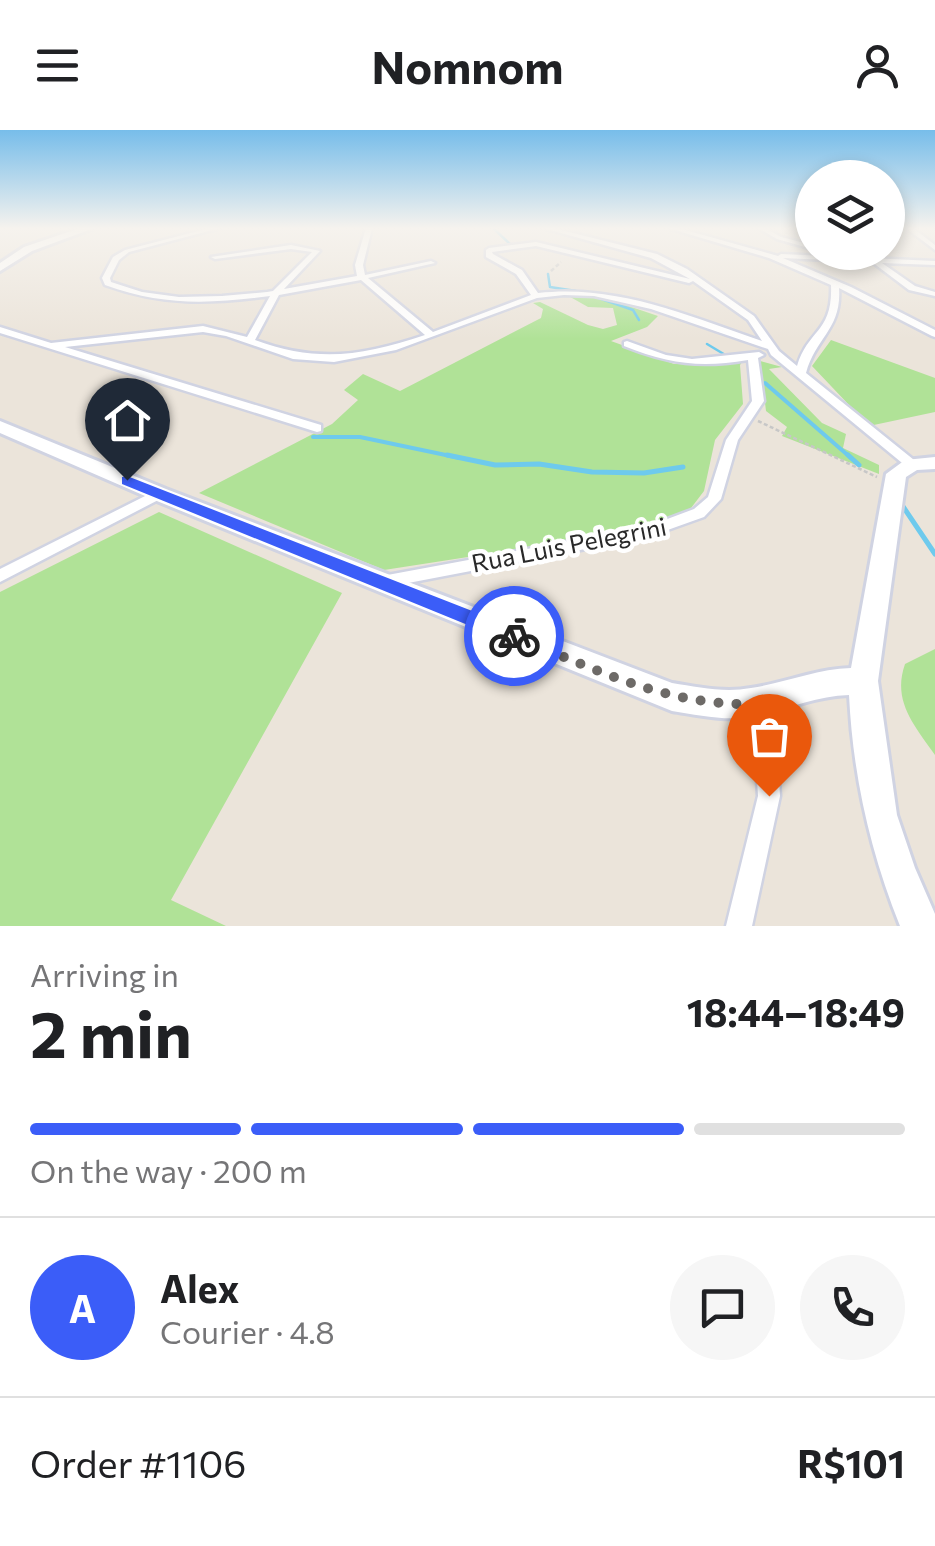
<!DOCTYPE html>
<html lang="en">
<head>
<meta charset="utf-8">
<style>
  body { margin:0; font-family:Commissioner,sans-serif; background:#f6f6f6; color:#202124; height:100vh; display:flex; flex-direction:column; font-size:38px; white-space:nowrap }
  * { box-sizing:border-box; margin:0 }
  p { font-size:32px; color:#757577 }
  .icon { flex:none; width:55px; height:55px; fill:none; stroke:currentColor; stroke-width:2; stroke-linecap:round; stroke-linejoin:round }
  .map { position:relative; height:796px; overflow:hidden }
  .sheet { display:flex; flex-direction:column; background:#fff; flex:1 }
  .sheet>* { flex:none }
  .tools { position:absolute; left:795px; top:30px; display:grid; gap:20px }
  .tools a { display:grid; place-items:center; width:110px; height:110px; border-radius:50%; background:#fff; box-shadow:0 5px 15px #0003; font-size:50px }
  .pin { position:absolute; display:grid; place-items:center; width:85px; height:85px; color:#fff; margin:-102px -42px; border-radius:50% 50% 50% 0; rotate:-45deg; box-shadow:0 0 10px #0007 }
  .pin .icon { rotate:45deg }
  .courier { position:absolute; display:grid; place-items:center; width:100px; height:100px; margin:-50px; border:8px solid #3b5df8; border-radius:50%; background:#fff; color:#222; box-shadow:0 2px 12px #0007 }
  .headline em { font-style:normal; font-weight:700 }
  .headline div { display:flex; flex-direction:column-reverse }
  .headline { display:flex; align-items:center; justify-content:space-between; height:170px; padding:0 30px }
  h1 { font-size:65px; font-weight:700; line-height:75px }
  .bar { display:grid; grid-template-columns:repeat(4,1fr); gap:15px 10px; align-content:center; height:120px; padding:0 30px }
  .bar i { height:12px; border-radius:8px; background:#e0e0e0 }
  .bar .selected { background:#3b5df8 }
  .bar p { grid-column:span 4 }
  .line { display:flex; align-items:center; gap:25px; padding:0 30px; border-top:2px solid #e0e0e0 }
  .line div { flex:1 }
  .round { display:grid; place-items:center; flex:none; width:105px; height:105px; border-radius:52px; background:#f6f6f6 }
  header { display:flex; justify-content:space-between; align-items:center; height:130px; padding:0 30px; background:#fff; font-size:45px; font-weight:700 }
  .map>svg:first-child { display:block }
</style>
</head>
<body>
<header><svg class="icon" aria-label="menu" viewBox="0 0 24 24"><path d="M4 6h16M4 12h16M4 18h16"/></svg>Nomnom<svg class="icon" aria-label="person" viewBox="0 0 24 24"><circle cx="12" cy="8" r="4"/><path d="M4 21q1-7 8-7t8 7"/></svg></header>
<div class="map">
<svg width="935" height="796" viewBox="0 0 935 796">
  <rect width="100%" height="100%" fill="#ebe4da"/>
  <path fill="#b0e297" d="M565,164h28l65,22 -11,11 -36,14 63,23 44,1 26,-6 -4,6 3,39 -28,36 -11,51 -16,21 -84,24 -220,34 -185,-77 133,-69 26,-24 -14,-10 19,-16 37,17 141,-73 2,-9 -10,-6 7,-1 48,23 15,4 14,-4 -4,-17 -25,-1z
    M831,210l104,38v34l-66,14 -57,-60z
    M760,231l22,6 -13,2 53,54 24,11 -3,14 36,17v9l-97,-38 5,-9 -21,-16z
    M159,382l183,81 -171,307 55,26h-226v-334z
    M935,519v106c-21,-30 -43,-54 -30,-91z"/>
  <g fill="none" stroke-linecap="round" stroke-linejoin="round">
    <path stroke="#6ecaed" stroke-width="2.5" d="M493,98l18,17
      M548,144l2,13 26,4
      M590,165l43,15 6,10
      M707,214l20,12"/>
    <path stroke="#6ecaed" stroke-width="4" d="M765,253l86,75
      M313,307h47l100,21"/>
    <path stroke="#6ecaed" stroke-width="5" d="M447,325l48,10 44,-1 53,8 52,1 39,-6
      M848,325l11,10
      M902,375l33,49"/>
    <defs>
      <path id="street" d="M210,98h10l-91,24 -10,8 -9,18 1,4 31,10 37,5 43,-1 45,-4 6,-1 39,-39 -21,-3 -76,10 -4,-2 80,-12 29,6 -36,38 73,-13 -2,-11 11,-37h6l-9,37 2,10 66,-14 4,2 -67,15 65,54 98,-37 -15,-21 -30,-17v-7l3,-2 47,-6 154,37 -39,-21 -108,-30h10l104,26 30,15 67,47 25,35 18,15c11,-37 36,-33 34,-81l-62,-27 -101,-30h10l100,28 3,-2 154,7v4l-53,-2 33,23 20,6v4l-26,-6 -37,-28 -89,-4 68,29 84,43v7l-3,-1 -93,-48c3,41 -23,49 -33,85l113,91 -7,4 -5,-1 -136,-112 -3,-6 -117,-40 -57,-13 -30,-1 -27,3 -141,52 -62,12 -41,-3 -67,-23 -23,-4 -138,15 256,78v6l-4,1 -317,-99v-6l51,16 152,-17 44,11 23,-41c-61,8 -107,10 -165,-11l-3,-7 11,-21 12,-7zM536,116l153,37 4,-2 55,39 14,21c-73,-25 -145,-57 -224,-48l-16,-23 -29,-16 -1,-2zM361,150l64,55c-63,21 -107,28 -170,5l24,-45z
        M758,98h7l16,9 31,8v4l-35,-10z
        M906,98h7l22,17v5z
        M627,211l39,14 26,4 67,-7 5,3 -6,3 6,43 -26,39 -17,59 -17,18 -56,20 -266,51 -6,-1 -2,-5 2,-5 6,-1 264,-49 48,-18 14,-12 18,-57 26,-39 -4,-41c-48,8 -79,4 -124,-14v-4z
        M159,359l7,5 -2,3 -164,85v-13z
        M749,563l7,3 3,7 19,61 2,32 -28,130h-26l32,-130 -2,-32 -17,-61 3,-7z"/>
      <path id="secondary" d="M80,98h14l-62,23 -32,20v-8l24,-16z
        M0,291l166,68 506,194c26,4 52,10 79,5 34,-5 65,-19 100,-20l35,-194 19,-14 30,-3v12l-18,1 -11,7 -28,204 19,134 18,53 20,46v12h-35c-30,-75 -47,-150 -51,-231 -35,1 -65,16 -99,22 -26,4 -52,-2 -78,-6l-520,-212 -152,-66z"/>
    </defs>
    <use href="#street" stroke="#d0d3e2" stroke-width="5"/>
    <use href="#secondary" stroke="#d0d3e2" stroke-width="6"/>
    <path stroke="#c7c7c7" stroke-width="2.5" stroke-dasharray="4 2.5" stroke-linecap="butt" d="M551,141l10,-9
      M758,291l119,56"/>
    <use href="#street" fill="#fff" fill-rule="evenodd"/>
    <use href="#secondary" fill="#fff" fill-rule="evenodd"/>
  </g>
  <linearGradient id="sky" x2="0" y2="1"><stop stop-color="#77bdea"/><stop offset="0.47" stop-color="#f6f3ee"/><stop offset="1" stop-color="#f6f3ee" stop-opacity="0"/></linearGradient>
  <rect width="935" height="209" fill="url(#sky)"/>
  <path fill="#3b5df8" d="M127,346l394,154 3,6 -10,8 -7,-3 -385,-157v-7z"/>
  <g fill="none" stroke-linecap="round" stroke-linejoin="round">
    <path stroke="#6d6a67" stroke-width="10" stroke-dasharray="0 18" d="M514,506c76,31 150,69 234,68l19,60 2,32"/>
  </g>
  <g text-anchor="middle" stroke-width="9" stroke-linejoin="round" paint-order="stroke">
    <g font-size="25" fill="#292929" stroke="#fff">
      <text transform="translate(569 415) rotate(-11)" y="9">Rua Luis Pelegrini</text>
    </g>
  </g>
</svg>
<div class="tools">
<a><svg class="icon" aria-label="layers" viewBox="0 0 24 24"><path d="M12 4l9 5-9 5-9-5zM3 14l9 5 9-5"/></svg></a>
</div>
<div class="pin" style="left:769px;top:666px;background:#ea580c"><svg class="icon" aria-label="bag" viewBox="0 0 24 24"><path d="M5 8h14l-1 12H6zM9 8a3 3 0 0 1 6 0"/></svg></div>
<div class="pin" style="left:127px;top:350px;background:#1f2937"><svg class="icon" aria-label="home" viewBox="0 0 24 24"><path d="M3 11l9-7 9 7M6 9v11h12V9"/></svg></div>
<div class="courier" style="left:514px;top:506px"><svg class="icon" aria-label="bike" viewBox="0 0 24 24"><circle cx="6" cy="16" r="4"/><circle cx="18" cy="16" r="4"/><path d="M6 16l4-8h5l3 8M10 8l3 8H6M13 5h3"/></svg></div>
</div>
<section class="sheet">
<div class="headline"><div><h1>2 min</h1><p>Arriving in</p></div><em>18:44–18:49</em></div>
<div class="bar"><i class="selected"></i><i class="selected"></i><i class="selected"></i><i></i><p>On the way · 200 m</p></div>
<div class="line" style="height:180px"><b class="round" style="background:#3b5df8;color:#fff">A</b><div><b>Alex</b><p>Courier · 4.8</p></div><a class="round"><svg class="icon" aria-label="chat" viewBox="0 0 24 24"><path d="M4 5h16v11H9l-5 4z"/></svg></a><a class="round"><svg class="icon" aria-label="phone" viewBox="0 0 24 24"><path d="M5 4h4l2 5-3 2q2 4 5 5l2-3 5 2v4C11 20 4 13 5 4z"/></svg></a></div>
<div class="line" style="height:130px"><div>Order #1106</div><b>R$101</b></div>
</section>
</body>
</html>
